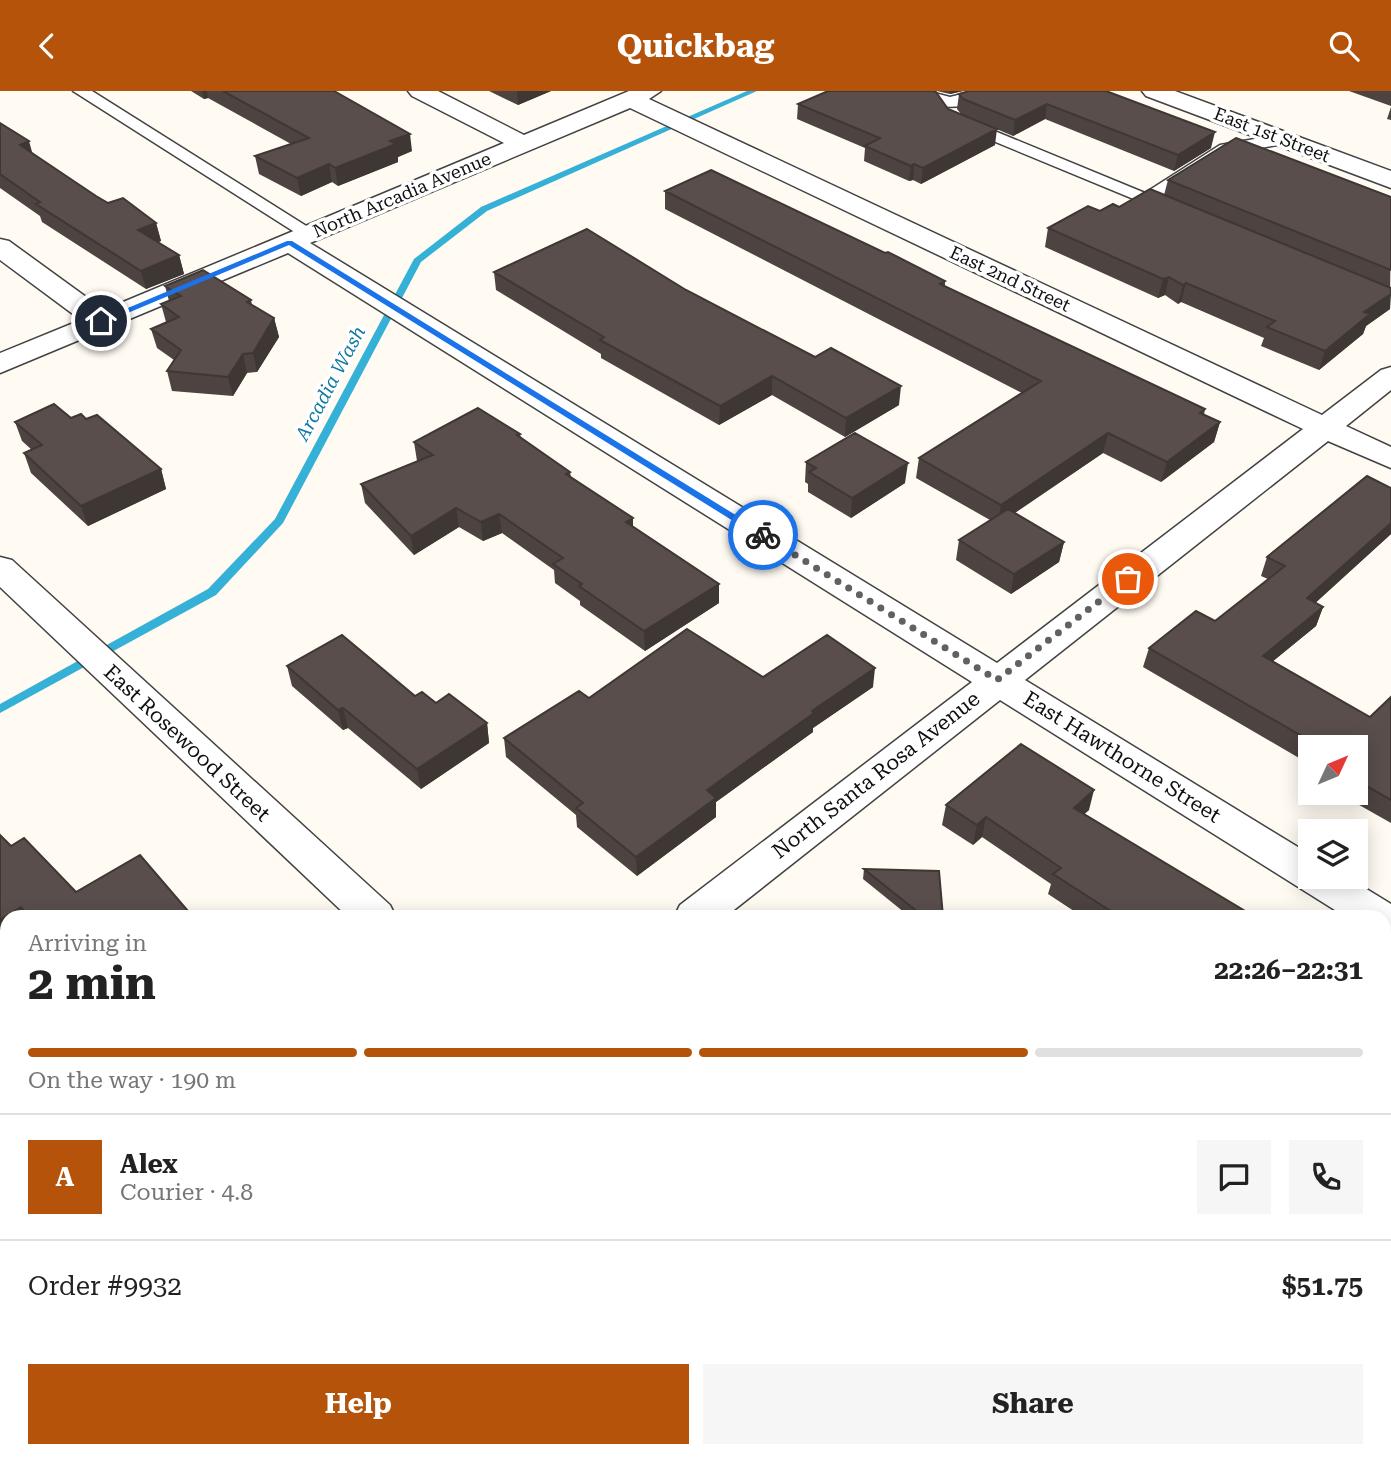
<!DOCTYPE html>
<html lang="en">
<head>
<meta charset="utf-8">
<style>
  body { margin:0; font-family:"Roboto Serif",serif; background:#f6f6f6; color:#222; height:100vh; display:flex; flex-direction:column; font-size:26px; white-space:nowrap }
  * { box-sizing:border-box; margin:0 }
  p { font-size:23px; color:#767676 }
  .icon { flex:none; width:38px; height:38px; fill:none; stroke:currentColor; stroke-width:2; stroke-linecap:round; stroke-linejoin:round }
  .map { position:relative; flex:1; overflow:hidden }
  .sheet { position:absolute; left:0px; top:819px; width:1391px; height:548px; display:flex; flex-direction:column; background:#fff; border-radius:21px 21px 0 0; box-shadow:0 4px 18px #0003 }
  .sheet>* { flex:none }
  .needle { width:46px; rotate:46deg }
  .tools { position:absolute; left:1298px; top:644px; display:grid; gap:14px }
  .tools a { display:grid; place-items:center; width:70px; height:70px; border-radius:0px; background:#fff; box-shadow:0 4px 18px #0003; font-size:35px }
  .pin { position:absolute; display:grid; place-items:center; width:60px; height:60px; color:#fff; margin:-30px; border:4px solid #fff; border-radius:50%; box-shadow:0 2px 7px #0007 }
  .courier { position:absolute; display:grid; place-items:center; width:70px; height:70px; margin:-35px; border:5px solid #1a73e8; border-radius:50%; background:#fff; color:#222; box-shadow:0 2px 9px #0007 }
  .head em { font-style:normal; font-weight:700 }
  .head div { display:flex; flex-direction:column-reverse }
  .head { display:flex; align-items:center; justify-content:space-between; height:119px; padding:0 28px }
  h1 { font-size:46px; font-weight:700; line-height:52px }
  .bar { display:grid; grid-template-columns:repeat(4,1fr); gap:10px 7px; align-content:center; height:84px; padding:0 28px }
  .bar i { height:9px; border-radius:5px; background:#e0e0e0 }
  .bar .current { background:#b45309 }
  .bar p { grid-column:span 4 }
  .line { display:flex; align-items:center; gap:18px; padding:0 28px; border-top:2px solid #e0e0e0 }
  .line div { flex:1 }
  .round { display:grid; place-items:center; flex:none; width:74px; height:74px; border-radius:0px; background:#f6f6f6 }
  .primary-button { display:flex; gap:14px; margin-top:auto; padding:14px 28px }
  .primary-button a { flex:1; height:80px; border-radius:0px; background:#b45309; color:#fff; font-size:28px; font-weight:700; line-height:80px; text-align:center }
  .primary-button a+a { background:#f6f6f6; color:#222 }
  header { display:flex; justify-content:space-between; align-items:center; height:91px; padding:0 28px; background:#b45309; color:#fff; font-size:32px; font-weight:700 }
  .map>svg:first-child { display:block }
</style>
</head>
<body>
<header><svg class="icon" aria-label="back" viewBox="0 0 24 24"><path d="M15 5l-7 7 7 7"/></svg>Quickbag<svg class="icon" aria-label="search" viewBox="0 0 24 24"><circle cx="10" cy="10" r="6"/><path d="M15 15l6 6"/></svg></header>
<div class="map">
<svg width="1391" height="1366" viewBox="0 0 1391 1366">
  <rect width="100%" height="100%" fill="#fffaf2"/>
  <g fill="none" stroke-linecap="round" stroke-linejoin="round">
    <path fill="#35b0d6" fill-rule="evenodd" d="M747,0h10l-270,120 -66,51 -138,261 -67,72 -216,118v-9l208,-115 67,-70 139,-260 67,-52z"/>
    <defs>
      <path id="service" d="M73,0h19l227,143 -9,5 -6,-1z
        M905,0h22l23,6 24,-6h21c-20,21 -70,21 -90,0z
        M963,27l182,75 75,-48 63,-11 8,5 -8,5 -52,9 -73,45 21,11 -9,5 -213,-88 -2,-3 2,-3z"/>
      <path id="minor" d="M408,0h30l86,44 105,-44h32l-12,8 673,316 59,-45 10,-3v23l-45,36 45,21v21l-63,-27 -303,239 286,175v22h36l44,27v26l-7,2v-15h-38l-346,-217 -275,217h-51l6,-12 292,-223 -684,-429 -288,120v-20l81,-33 -81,-60v-21l9,2 95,69 400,-167 -92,-47zM630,17l673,321 -306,234 -687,-420z
        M1142,0h33l216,80v17l-245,-92z
        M0,466l12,3 378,345 6,12h-48l-348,-330z
        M7,1330v30h26l-3,6h-30v-33z
        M919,1360h58l3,6h-58z"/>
    </defs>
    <use href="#service" stroke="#424242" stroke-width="3"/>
    <use href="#minor" stroke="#424242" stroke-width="3"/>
    <use href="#service" fill="#fff" fill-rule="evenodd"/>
    <use href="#minor" fill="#fff" fill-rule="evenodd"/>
  </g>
  <path fill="#4d4340" d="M191,0h143l78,60 -14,6v5l-60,24 -6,-4 -31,14 -42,-22 -4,-18 36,-12 -83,-46 -4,1z
    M489,0h62l-33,14z
    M937,0h26l-13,3z
    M1106,0l105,57 -37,23 -129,-52 -32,17 -52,-22 -4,-5 2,-15z
    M1349,0h42v15z
    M798,13l150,5 47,36 -74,39 -8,-4 -4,1 -45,-20 1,-13 -68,-29z
    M1391,16v13l-4,-1z
    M0,32l32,30 64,43 12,7 48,20 5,18 -3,1 21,13 5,19 -38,15 -104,-67 -2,-6 -40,-28z
    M1168,89l223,17 -1,112 -24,17 -3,8 -44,36 -58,-24 3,-8 -83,-36 -3,2 -13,-9 -7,3 -113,-51 3,-19 52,-17 64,-16z
    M665,100l220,62 60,28v5l260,123 -1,6 16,7 -6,20 -53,40 -58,-29 -88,60 49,29 -5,20 -48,32 -55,-34 3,-20 31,-20 -74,-42 3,-20 103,-65 -357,-184z
    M494,181l192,18 213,115 -54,32 -73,-42 -53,30 -118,-67v-4l-105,-64z
    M165,195l86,14 1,5 22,13 5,19 -22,35 -10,1 -14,23 -61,-5 -5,-20 7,-11 -17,-12 -6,-19 15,-7 -5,-18 8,-3z
    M71,327l15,1 75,50 5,20 -78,37 -57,-53 -7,-20 8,-3 -10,-9 -7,-19z
    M520,343l1,4 49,34 1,5 62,50 86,76 -74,48 -65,-46v-4l-25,-18 -1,-13 -52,-37 -19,8 -24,-14 -45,28 -49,-52 -4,-19 56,-23 -3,-19z
    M806,371l99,21 -54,35 -43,-26v-8l-3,-2z
    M1391,397v46l-76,69 8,4 -7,19 -44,36 98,55 21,-20v126l-53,-30h18v-46h-45v18l-168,-98 6,-19 66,-27 53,-42 -7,-3 6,-19z
    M287,575l128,30 21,7 51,20 2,20 -68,46 -73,-61 -5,2 -51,-44z
    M763,586l110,10 -60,41v4l-97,70v15l-79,59 -60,-49 -1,-12 -70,-58 -2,-19 85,-40z
    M946,714l143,5 -5,4 171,103h-172l-35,-23 3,-10 -69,-47 -9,8 -31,-20z
    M864,778l79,48h-33l-47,-38z
    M1384,953l7,4v94l-7,-5z
    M1391,1078v74l-7,-5v-60z
    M1391,1314v27l-7,-5v-13z
    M401,1360h155l6,6h-158z
    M1178,1360h133l-4,6h-122z"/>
  <path fill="#3e3734" d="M202,0h5l1,7 -4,1z
    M517,0h34l-33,14z
    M950,0h13l-13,3z
    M1047,13l-2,15 -32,17 2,-16z
    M997,38l-2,16 -74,39 2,-16z
    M1215,41l-4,16 -37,23 4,-16z
    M410,43l2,17 -14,6v5l-60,24 -3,-18 55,-27z
    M29,50l5,18 -14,-14z
    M329,73l3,18 -31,14 -4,-18z
    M914,73l-1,16 -4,1 2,-15z
    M156,132l5,18 -18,8 -5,-19z
    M179,164l5,19 -38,15 -5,-18z
    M1169,186l-4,18 -7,3 5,-19z
    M1186,192l-5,19 -3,2 5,-19z
    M1391,203l-1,15 -24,17 -3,8 -44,36 6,-19 39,-39z
    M274,227l5,19 -22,35 -4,-19z
    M243,263l4,19 -14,23 -5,-19z
    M772,285v19l-53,30 1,-19z
    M901,295l-2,19 -54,32 1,-19z
    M1220,331l-6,20 -53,40 6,-20z
    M1108,342l-5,20 -105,71 3,-19z
    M908,372l-3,20 -54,35 1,-20z
    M161,378l5,20 -78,37 -7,-20z
    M456,417l3,19 -45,28 -3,-19z
    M499,423l3,19 -19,8 -2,-19z
    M633,427v20l-7,-16z
    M1391,432v11l-91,83 7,-19z
    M1064,451l-5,20 -48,32 3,-20z
    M719,493v19l-74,48 -1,-20z
    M1323,516l-7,19 -60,49 7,-19z
    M875,577l-2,19 -60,41v4l-97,70v15l-79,59 -1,-19 71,-67 105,-79z
    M343,617l5,20 -5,2 -5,-20z
    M487,632l2,20 -68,46 -4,-20z
    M1094,699l-5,20 -20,18 5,-20z
    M986,726l-4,20 -9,8 4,-20z
    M21,816l5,10h-19v25l-7,4v-26z
    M188,820l2,6h-12z
    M7,1100v23l-7,5v-24z
    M740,1360h14l-6,6h-14z"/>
  <path fill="#594e4b" stroke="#3e3734" stroke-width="2" d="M223,0h111l76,43 -20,7 6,3 -61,24 -6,-4 -32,14 -42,-22 54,-18z
    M828,0h105l3,1 12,17 49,20 -74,39 -9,-4 -3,2 -46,-20 15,-8 -82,-34z
    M969,0h137l109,41 -37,23 -131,-51 -32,16 -52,-21 -4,-5z
    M0,32l29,18 -9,4 76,51 12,7 15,-5 33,25 -18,7 41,25 -38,16 -105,-67 4,-2 -40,-28z
    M1236,47l155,59v73l-223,-90z
    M711,79l174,83 3,-1 57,29 -5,3 265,125 -5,4 20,9 -53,40 -59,-29 -107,72 -82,-47 122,-77 -376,-190z
    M1150,98l241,99v6l-27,18 6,2 -45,37 -58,-24 8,-6 -89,-38 -3,2 -14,-8 -6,2 -115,-51 40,-22 12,5 13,-7 6,3z
    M587,138l99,61 129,67 16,-9 70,38 -55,32 -74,-42 -52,30 -120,-66 4,-3 -110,-65z
    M203,179l48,30 -4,2 27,16 -21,35 -10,1 -15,23 -61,-6 14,-21 -30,-21 28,-12 -18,-13 20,-8 -16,-10z
    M54,313l17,14 10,-4 5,5 11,-4 64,54 -80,37 -57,-53 18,-8 -27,-23z
    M478,317l42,26 -3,1 53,37 -4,2 67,44 -7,4 93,62 -75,47 -65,-45 3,-2 -29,-20 10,-6 -64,-44 -18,8 -25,-14 -45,28 -50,-52 72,-29 -19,-13z
    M855,342l53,30 -56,35 -43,-26 7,-4 -10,-6z
    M1367,385l24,12v35l-84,75 16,9 -60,49 107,61 21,-20v103l-35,-20v-33h-35l-172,-99 47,-37 19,10 70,-55 -18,-9z
    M1008,418l56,33 -50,32 -55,-34z
    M687,538l76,48 64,-42 48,33 -63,43 2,2 -107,77 9,8 -80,59 -60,-49 7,-5 -79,-65 75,-47 10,7z
    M342,544l73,61 7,-4 14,11 13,-9 38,29 -70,46 -74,-61 -5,2 -51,-44z
    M1021,653l73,46 -20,18 181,109h-103l-5,-5 -4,5h-23l-67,-43 8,-6 -75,-51 -9,8 -31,-20z
    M0,744l11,11 13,-8 52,54 64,-37 48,56 -10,6h-150l-7,-10 -21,13z
    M864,778l75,2 4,46h-19z
    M1384,953l7,4v69l-7,-5z
    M0,977l7,9v114l-7,4z
    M1391,1078v48l-7,-5v-34z
    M7,1213v53l-7,-9v-39z
    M407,1360h149l6,6h-150z
    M615,1360h125l-6,6h-125z
    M1206,1360h105l-4,6h-94z"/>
  <path fill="#1a73e8" d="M287,150h5l476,294 -9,2 -470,-292 -185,78 -7,-2z"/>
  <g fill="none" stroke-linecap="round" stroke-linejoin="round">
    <path stroke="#63615e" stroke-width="7" stroke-dasharray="0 12.6" d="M763,444l234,145 131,-101"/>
  </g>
  <g text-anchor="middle" stroke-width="7" stroke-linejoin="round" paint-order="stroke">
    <g font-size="18" fill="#0f0f0f" stroke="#fff">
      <text transform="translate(1272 44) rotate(21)" y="6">East 1st Street</text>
      <text transform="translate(402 104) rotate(-23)" y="6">North Arcadia Avenue</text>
      <text transform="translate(1010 188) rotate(25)" y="6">East 2nd Street</text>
    </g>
    <g font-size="19" font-style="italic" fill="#0f7aa3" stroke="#fff">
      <text transform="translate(330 292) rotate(-62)" y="7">Arcadia Wash</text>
    </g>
    <g font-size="21" fill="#0f0f0f" stroke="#fff">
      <text transform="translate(187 652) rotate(43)" y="7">East Rosewood Street</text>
      <text transform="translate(1122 666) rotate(32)" y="7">East Hawthorne Street</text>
      <text transform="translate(876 684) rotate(-38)" y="7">North Santa Rosa Avenue</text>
    </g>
  </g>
</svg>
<div class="tools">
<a><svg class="needle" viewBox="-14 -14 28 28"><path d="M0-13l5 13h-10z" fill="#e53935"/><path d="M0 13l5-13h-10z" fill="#767676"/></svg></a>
<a><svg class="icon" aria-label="layers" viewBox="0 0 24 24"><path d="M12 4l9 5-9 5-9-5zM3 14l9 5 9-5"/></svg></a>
</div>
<div class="pin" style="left:1128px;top:488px;background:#ea580c"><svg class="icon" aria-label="bag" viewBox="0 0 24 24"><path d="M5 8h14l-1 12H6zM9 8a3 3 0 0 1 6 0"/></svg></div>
<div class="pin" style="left:101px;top:230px;background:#1f2937"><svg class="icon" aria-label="home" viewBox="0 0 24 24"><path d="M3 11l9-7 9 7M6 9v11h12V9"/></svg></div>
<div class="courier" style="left:763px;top:444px"><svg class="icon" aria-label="bike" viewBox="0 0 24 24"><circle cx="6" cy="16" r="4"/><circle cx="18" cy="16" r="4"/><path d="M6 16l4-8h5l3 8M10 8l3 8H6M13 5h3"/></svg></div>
<section class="sheet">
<div class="head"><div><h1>2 min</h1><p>Arriving in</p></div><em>22:26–22:31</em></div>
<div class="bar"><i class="current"></i><i class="current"></i><i class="current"></i><i></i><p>On the way · 190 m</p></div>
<div class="line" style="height:126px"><b class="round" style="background:#b45309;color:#fff">A</b><div><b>Alex</b><p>Courier · 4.8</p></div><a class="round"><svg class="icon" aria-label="chat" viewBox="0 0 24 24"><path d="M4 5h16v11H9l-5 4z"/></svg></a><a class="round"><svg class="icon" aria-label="phone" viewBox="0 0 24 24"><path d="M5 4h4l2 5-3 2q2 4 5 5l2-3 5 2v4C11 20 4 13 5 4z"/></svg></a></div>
<div class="line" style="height:91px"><div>Order #9932</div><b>$51.75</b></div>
<div class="primary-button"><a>Help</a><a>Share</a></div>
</section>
</div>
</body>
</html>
